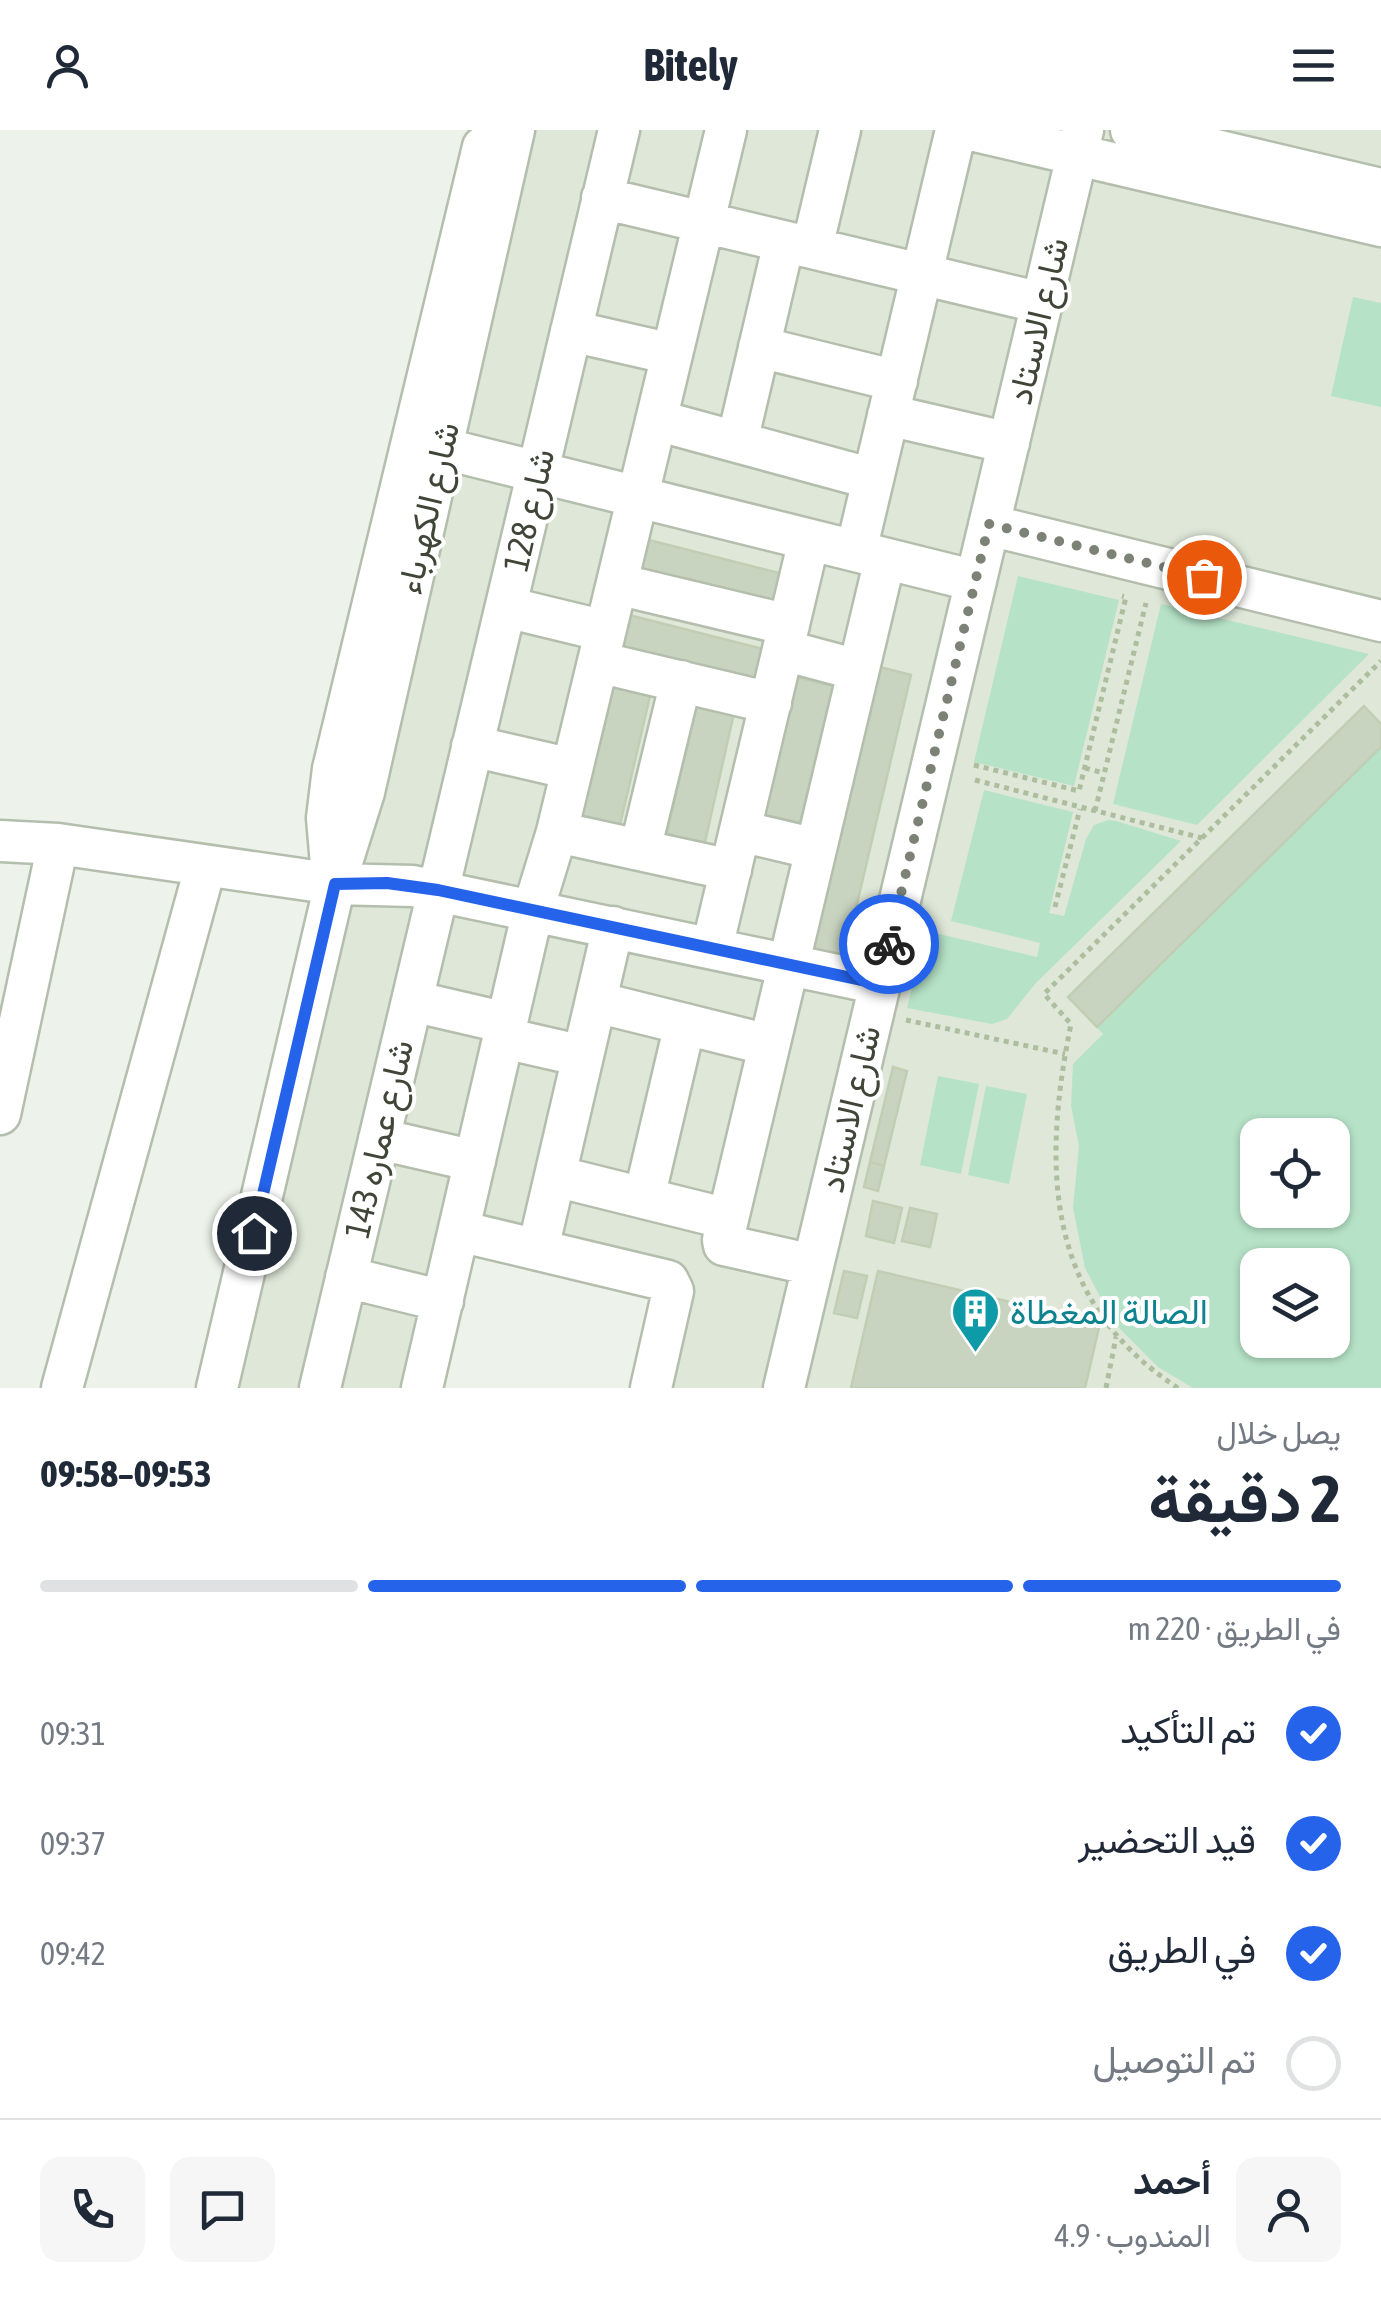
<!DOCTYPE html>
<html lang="ar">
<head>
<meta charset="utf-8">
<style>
  body { margin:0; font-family:"Asap Condensed",Vazirmatn,sans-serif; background:#f6f6f7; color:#1f2937; direction:rtl; height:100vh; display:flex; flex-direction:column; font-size:38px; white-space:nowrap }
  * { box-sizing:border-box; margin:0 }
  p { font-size:32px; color:#747a83 }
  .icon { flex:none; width:55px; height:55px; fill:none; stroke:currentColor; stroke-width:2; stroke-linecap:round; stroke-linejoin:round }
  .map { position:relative; height:1258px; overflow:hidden; direction:ltr }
  .sheet { display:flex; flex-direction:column; background:#fff; flex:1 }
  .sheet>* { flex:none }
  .controls { position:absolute; left:1240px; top:988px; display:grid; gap:20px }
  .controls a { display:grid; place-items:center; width:110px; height:110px; border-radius:20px; background:#fff; box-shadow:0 2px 8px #0004; font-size:50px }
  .pin { position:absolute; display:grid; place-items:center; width:85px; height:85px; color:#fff; margin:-42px; border:5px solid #fff; border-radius:50%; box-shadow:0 2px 10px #0007 }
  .courier { position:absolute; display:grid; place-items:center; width:100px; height:100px; margin:-50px; border:8px solid #2563eb; border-radius:50%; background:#fff; color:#222; box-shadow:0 2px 12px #0007 }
  .summary em { font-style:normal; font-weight:700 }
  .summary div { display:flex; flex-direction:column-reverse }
  .summary { display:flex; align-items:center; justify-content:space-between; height:170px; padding:0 40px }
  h1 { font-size:65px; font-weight:700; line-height:75px }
  .bar { display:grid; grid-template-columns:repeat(4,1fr); gap:15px 10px; align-content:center; height:120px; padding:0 40px }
  .bar i { height:12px; border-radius:8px; background:#e0e1e3 }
  .bar .on { background:#2563eb }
  .bar p { grid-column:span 4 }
  .line { display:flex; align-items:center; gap:25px; padding:0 40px; border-top:2px solid #e0e1e3 }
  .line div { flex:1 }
  .round { display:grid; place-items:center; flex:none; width:105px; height:105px; border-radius:20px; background:#f6f6f7 }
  ol { padding:0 40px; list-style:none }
  li { display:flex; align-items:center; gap:30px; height:110px }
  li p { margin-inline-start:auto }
  li .icon { padding:10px; border-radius:50%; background:#2563eb; color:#fff; stroke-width:4 }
  li:last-child { color:#747a83 }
  li i { width:55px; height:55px; border:5px solid #e0e1e3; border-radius:50% }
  header { display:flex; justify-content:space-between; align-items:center; height:130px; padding:0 40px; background:#fff; font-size:45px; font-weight:700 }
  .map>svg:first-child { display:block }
</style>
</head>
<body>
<header><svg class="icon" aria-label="menu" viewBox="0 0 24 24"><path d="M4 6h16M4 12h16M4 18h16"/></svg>Bitely<svg class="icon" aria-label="person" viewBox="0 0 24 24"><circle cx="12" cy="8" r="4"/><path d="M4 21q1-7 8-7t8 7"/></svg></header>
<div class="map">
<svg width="1381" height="1258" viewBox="0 0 1381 1258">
  <rect width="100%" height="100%" fill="#edf3ea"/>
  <path fill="#dee7d8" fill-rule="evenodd" d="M529,0h852v1258h-726l23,-107 -223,-53 -38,160h-183zM1258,1005h74v75h-74zM1258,1135h74v75h-74z"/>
  <path fill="#b6e3c7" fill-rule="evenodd" d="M1353,167l28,6v104l-50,-11z
    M1018,446l101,24 -45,186 -100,-24z
    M1161,474l208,50 -172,171 -84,-21z
    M1364,576l17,18v664h-188l-35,-21 -44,-44 -29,-55 -12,-60 6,-62 -8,-40 2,-42 30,-30 -35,-37zM1258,1005h74v75h-74zM1258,1135h74v75h-74z
    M984,660l89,22 -24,101 15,3 22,-77 8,-14 14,-5 8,1 65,20 -146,143 -28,35 -15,5 -85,-16 19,-77 111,26 3,-14 -89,-22z
    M938,946l41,8 -18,90 -41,-9z
    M986,956l41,8 -18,90 -41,-9z"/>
  <path fill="#c9d4c0" stroke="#c0ceb4" stroke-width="2.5" d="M645,409l138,35 -9,37 -138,-34z
    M629,485l138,35 -9,37 -138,-34z
    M876,536l35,9 -68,288 -35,-9z
    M795,547l38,9 -33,137 -37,-8z
    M613,553l38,9 -32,137 -38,-9z
    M697,574l37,9 -31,138 -38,-9z
    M1364,576l17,18v23l-284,280 -29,-30z
    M893,937l14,4 -23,95 -14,-4z
    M870,1032l14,4 -6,25 -14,-4z
    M873,1071l29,7 -8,35 -28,-7z
    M910,1078l27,6 -7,33 -28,-6z
    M844,1141l23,5 -10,42 -23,-5z
    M878,1141l222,52 -15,65h-234z"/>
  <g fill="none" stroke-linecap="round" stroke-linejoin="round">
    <defs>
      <path id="minor" d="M971,0l410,96
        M1131,0l250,59
        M602,68l440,105
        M812,118l28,-118
        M571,201l101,23
        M759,217l138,34
        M888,285l121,28
        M656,290l217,59
        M737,312l47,-200
        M441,318l535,133
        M989,395l392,96
        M856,421l100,-421
        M617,454l172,41
        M506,477l99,24
        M783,520l75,20
        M598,532l173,41
        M472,616l100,23
        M740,701l76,18
        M557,702l174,38
        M0,711l58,3 277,40 78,2 467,98
        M640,720l41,-169
        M332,746l-5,-58 6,-49 150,-622
        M712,818l97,-408
        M412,871l95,22
        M596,872l173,43
        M504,908l79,18
        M0,984l58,-270
        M379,1009l96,22
        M555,1046l173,43
        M644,1068l41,-174
        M459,1101l209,50 5,10 -22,97
        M538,1119l75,-322
        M813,1135l-89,-20 -1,-5 162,-681
        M346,1147l97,24
        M62,1258l143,-520
        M217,1258l118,-504 29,-92 150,-662
        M320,1258l299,-1258
        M422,1258l111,-478 24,-78 169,-702
        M784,1258l299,-1258"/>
    </defs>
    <use href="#minor" stroke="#b4bead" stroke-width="45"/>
    <path stroke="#adbe9f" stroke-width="5" stroke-dasharray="5 5" stroke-linecap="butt" d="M974,635l105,26 47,-194 -4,-1
      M1085,638l19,5
      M975,650l227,58
      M1095,681l51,-208
      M1055,777l25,-98
      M906,890l159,34
      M1106,1258l10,-51
      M1178,1258c-134,-87 -136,-222 -107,-364l-27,-30 337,-333"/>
    <use href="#minor" stroke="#fff" stroke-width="40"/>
  </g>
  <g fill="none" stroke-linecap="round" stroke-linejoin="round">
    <path stroke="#7c8376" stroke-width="10" stroke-dasharray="0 18" d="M889,814l100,-420 215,53"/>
    <path stroke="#2563eb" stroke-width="12" d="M254,1103l81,-349 52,-1 51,7 442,94 9,-40"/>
  </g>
  <defs>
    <symbol id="building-pin" viewBox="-11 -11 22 30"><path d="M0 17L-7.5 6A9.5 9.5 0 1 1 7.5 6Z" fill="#0f9aa8" stroke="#fff"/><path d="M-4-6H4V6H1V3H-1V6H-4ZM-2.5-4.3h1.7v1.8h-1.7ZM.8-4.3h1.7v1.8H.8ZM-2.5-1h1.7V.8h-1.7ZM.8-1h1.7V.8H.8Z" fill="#fff"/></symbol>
  </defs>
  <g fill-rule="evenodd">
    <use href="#building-pin" x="948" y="1154" width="55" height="75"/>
  </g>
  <g text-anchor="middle" stroke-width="8" stroke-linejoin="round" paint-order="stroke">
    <g font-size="35" fill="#3f4638" stroke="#fff">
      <text transform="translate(1038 191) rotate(-77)" y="12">شارع الاستاد</text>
      <text transform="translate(428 378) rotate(-77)" y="12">شارع الكهرباء</text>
      <text transform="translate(529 380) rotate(-77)" y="12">شارع 128</text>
      <text transform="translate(850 979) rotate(-77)" y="12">شارع الاستاد</text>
      <text transform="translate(379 1009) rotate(-77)" y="12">شارع عماره 143</text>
    </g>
    <g font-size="35" fill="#0d838f" stroke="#fff" text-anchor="start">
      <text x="1010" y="1194">الصالة المغطاة</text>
    </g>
  </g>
</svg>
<div class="controls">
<a><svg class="icon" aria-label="locate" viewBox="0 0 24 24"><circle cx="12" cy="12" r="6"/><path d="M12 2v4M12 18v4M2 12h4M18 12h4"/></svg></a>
<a><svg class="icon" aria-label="layers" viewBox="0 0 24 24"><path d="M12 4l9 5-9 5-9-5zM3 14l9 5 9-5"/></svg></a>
</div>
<div class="pin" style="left:1204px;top:447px;background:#ea580c"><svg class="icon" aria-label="bag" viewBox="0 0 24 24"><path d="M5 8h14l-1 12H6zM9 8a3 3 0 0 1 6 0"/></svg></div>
<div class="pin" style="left:254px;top:1103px;background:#1f2937"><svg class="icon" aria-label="home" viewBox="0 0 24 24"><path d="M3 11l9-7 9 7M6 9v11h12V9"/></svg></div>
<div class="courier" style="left:889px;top:814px"><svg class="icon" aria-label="bike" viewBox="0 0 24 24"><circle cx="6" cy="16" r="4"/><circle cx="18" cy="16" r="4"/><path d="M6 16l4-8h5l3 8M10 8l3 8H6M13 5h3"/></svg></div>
</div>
<section class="sheet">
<div class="summary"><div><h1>2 دقيقة</h1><p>يصل خلال</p></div><em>09:53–09:58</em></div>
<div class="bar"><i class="on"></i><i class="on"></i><i class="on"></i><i></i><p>في الطريق · 220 m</p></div>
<ol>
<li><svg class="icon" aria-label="check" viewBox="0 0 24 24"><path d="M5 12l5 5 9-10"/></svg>تم التأكيد<p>09:31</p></li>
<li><svg class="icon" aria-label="check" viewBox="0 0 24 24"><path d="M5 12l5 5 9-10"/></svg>قيد التحضير<p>09:37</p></li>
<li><svg class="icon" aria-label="check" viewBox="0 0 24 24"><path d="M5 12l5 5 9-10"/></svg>في الطريق<p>09:42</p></li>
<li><i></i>تم التوصيل</li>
</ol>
<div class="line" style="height:180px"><a class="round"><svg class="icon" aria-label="person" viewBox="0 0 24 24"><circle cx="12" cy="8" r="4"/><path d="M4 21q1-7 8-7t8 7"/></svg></a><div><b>أحمد</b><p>المندوب · 4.9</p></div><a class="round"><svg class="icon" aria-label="chat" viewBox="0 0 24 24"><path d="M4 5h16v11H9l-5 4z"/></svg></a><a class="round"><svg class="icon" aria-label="phone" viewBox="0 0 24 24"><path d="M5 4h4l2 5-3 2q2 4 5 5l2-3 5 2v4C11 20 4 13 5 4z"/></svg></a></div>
</section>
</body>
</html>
